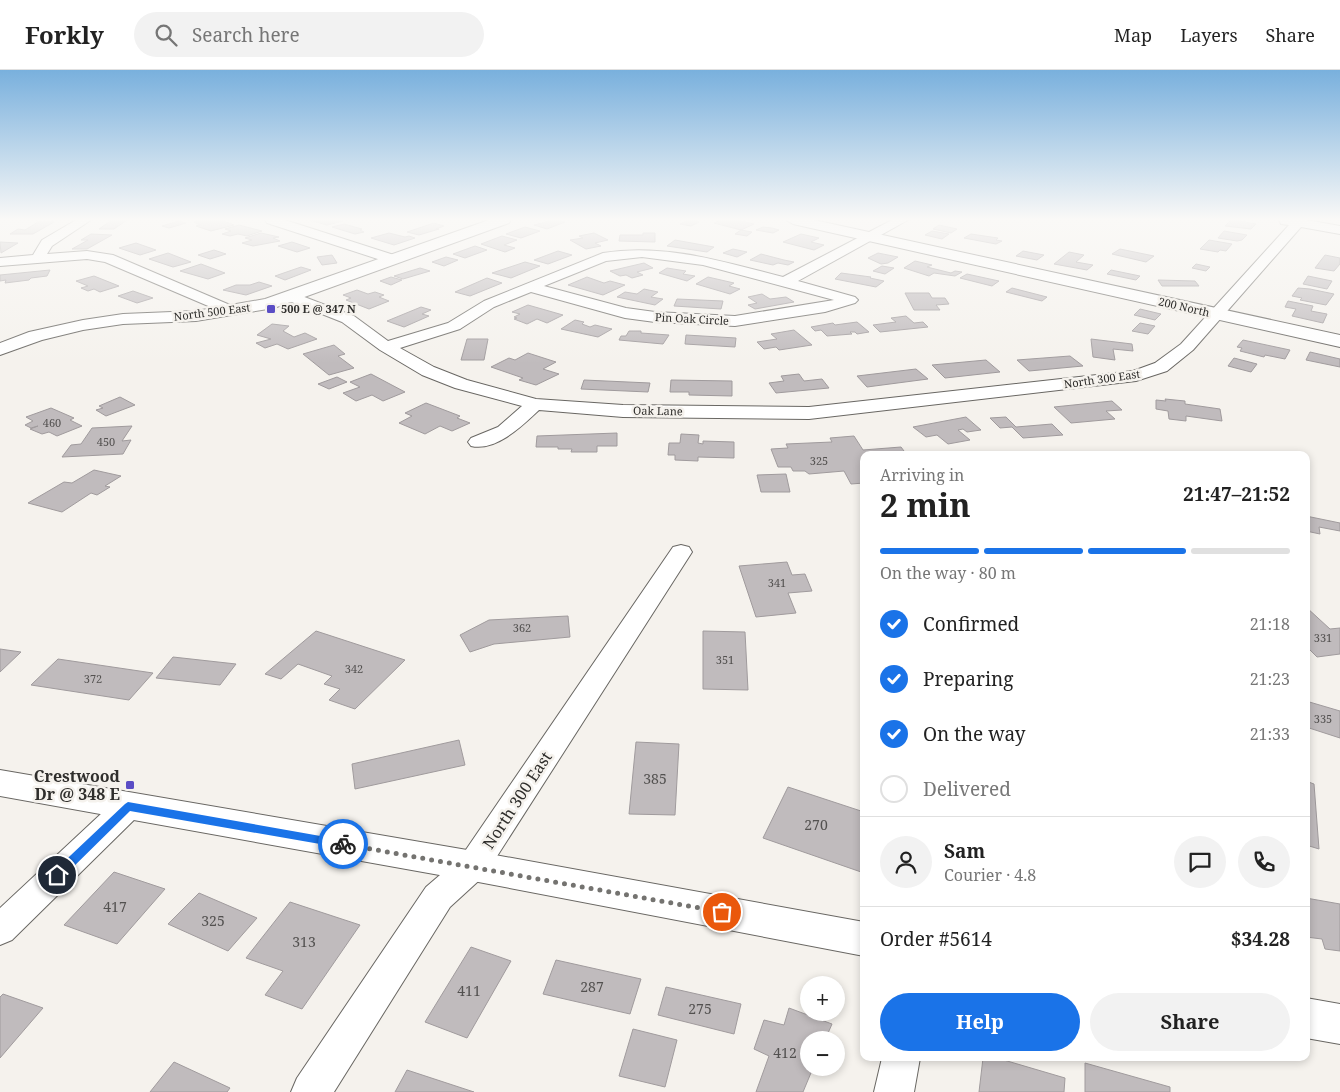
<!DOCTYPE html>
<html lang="en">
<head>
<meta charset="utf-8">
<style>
  body { margin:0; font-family:"Noto Serif",serif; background:#f2f2f2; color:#222; height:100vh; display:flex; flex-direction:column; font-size:19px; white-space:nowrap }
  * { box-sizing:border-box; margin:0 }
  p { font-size:16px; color:#767676 }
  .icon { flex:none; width:28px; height:28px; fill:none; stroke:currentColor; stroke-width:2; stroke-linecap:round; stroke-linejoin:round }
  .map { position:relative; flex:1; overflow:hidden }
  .sheet { position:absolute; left:860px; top:381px; width:450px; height:610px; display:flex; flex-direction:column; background:#fff; border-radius:10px; box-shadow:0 2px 8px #0003 }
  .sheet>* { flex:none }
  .tools { position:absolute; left:800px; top:906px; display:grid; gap:10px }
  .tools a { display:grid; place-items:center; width:45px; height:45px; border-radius:50%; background:#fff; box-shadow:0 2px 8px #0003; font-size:25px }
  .pin { position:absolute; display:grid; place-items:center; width:42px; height:42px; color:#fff; margin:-21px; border:2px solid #fff; border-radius:50%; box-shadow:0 1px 5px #0007 }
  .courier { position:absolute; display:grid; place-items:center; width:50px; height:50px; margin:-25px; border:4px solid #1a73e8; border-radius:50%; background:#fff; color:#222; box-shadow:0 1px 6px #0007 }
  .head em { font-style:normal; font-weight:700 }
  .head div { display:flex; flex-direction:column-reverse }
  .head { display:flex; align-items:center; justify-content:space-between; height:85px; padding:0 20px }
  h1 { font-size:32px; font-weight:700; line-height:38px }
  .bar { display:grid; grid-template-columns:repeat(4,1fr); gap:8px 5px; align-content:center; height:60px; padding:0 20px }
  .bar i { height:6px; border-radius:4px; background:#e0e0e0 }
  .bar .current { background:#1a73e8 }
  .bar p { grid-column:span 4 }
  .line { display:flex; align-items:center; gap:12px; padding:0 20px; border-top:1px solid #e0e0e0 }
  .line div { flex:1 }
  .round { display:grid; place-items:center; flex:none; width:52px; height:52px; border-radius:26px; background:#f2f2f2 }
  ol { padding:0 20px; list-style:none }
  li { display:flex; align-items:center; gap:15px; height:55px }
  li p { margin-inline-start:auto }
  li .icon { padding:5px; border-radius:50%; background:#1a73e8; color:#fff; stroke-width:4 }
  li:last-child { color:#767676 }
  li i { width:28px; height:28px; border:2px solid #e0e0e0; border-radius:50% }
  .primary-button { display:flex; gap:10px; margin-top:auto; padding:10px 20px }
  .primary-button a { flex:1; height:58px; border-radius:30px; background:#1a73e8; color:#fff; font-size:20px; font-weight:700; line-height:58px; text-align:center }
  .primary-button a+a { background:#f2f2f2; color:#222 }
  header { display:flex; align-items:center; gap:30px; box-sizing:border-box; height:70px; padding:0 25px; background:#fff; border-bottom:1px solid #e0e0e0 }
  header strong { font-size:24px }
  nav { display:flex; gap:28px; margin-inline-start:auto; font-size:18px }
  .search { width:350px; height:45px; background:#f2f2f2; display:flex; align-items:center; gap:12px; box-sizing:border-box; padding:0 18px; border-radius:28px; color:#767676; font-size:19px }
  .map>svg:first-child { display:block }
</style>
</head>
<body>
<header>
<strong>Forkly</strong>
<div class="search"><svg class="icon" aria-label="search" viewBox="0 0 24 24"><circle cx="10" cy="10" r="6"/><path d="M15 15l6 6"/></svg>Search here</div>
<nav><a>Map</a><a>Layers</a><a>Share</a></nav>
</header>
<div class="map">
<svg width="1340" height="1022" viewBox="0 0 1340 1022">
  <rect width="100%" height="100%" fill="#f5f2ed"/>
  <path fill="#c0bbbd" stroke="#a09b9d" d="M112,150h15l-13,9h-15z
    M201,150h20l13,5 -23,6 -15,-5 4,-1 -6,-3z
    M309,150h33l1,1 -16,4z
    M554,150l11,2 -18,7 -13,-4z
    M688,150h1l10,2 -8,4 -11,-2z
    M721,150h14l19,4 -13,6 -27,-7z
    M1231,150h2l23,4 -5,5 -26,-3z
    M179,151l7,2 -17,5 -7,-2z
    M38,152h16l-21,12h-23l8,-5 7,1z
    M434,153l10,3 -8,3h3l-20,6 -12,-3z
    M344,154l18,5 -2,1 4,2 -9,2 -23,-7z
    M239,155l23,6 -15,5 -9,-2 -8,2 -8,-2 9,-3 -6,-2z
    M939,155l18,4 -6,4 -18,-4z
    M525,157l15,4 -19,7 -15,-4z
    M763,157l9,1 7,2 -6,3 -17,-3z
    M741,160l11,2 -5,4 -12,-2z
    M932,161l17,3 -7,5 -17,-4z
    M1224,161l23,4 -5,5 -5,1 -19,-3z
    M261,163l18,4 -6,1 7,3 -27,5 -11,-3 10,-3 -7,-2z
    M389,163l16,4 4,-1 6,2 -21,7 -23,-7z
    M594,163l14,7 -13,3 6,3 -15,3 -16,-9 13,-2 -4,-2z
    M643,163h12v9l-36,-1 1,-6h23z
    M91,164l21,1 -25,14h-15l16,-9h-7z
    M801,164l18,4 -8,4 13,3 -10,5 -31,-8z
    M971,164l27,4 -2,2 6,1 -6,3 -32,-6z
    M502,166l15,4 -13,5 11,3 -10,4 -24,-8z
    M675,170l39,7 -7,5 -40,-6z
    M1209,170l23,4 -6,7 -6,-1 -2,2 -18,-3z
    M0,172l18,1 -17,10z
    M292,172l18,6 -13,4 -19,-6z
    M136,173l20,7 -16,5 -21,-7z
    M475,176l12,4 -22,8 -12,-4z
    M733,179l14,3 -10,5 -14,-4z
    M1120,179l34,7 -8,6 -34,-8z
    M214,180l12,4 -16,5 -12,-4z
    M558,181l14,4 -24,9 -14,-4z
    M1023,181l21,4 -7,5 -21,-4z
    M1069,182l15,3 -8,7 17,3 -6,5 -33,-6z
    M168,183l23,9 -18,5 -24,-8z
    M878,183l20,4 -10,6 -7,1 -13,-6z
    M761,184l23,6 10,2 -6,3 -10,-2 -5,2 -23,-5z
    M332,185l5,8 -15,2 -5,-8z
    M1325,185l15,3v6l-6,7 -19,-3z
    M446,187l12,3 -14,6 -12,-4z
    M915,191l17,4 -5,2 24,6 4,-2 7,1 -7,4 -21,-3 -5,3 -25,-8z
    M525,192l15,4 -29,12 -19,-5z
    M644,193l9,5 -16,4 6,3 -11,3 -6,-3 -6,1 -10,-5z
    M201,194l24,9 -17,6 -28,-8z
    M1196,194l14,3 -4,4 -14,-3z
    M882,196l12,2 -9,6 -12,-3z
    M301,197l10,3 -26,10 -10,-4z
    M420,198l10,3 -27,8 -9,-3z
    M667,198l19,3 -3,3 12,2 -8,5 -28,-8z
    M50,200l-3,6 -16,2 -2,2 -24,3 1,-3 -6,1v-6z
    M1111,200l29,6 -4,4 -29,-6z
    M841,203l30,4 -1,1 14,3 -8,6 -41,-8z
    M967,204l32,7 -7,5 -32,-8z
    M94,206l25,10 -19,6 -6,-3 -6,2 -7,-3 7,-2 -12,-5z
    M1308,206l24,5 -5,8 -24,-5z
    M391,207l11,3 -11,5 -11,-4z
    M587,207l17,6 6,-2 15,4 -22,10 -35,-10z
    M708,207l26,6 -5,3 11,3 -10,5 -34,-10z
    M487,208l15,5 -32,13 -15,-4z
    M1158,210l37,1 4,5h-37z
    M259,212l13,4 -26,9 -23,-5 13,-5h14z
    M1012,218l35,9 -5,4 -36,-9z
    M1298,218l12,1 24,5 -8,11 -26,-5 2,-2 -10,-2z
    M644,219l14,3 -7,5 12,2 -8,6 -38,-8 8,-5 12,2z
    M357,220l11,4 7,-2 9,3 -5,2 10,4 -20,8 -23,-9 5,-2 -8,-3z
    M133,221l20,7 -16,5 -19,-7z
    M905,223h24l3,5h13l4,6 -13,1 4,5h-26z
    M762,224l8,5 16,-2 8,5 -39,7 -7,-4 9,-2 -9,-6z
    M677,229l46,2 -2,8 -47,-3z
    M1288,231l25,5 -2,5 16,3 -4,9 -31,-7 4,-7 -11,-2z
    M528,235l35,10 -16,8 -10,-4 -10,5 -13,-5 3,-1 -3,-1 6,-3 -8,-2z
    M421,237l10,3 -9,4 7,2 -25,11 -17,-6z
    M1140,239l21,5 -6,6 -21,-5z
    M906,246l8,7 9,-1 5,5 -48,5 -7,-7 23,-3 -5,-4z
    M575,250l9,2 -2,2 8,3 5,-2 17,4 -14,8 -37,-8z
    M857,252l12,10 -12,2 -2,-2h-5l2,2 -25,2 -6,-6 -6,1 -4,-4 22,-4 2,2z
    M1140,253l15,3 -7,8 -16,-3z
    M272,254l17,2 -6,5 11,6 11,-4 12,6 -29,10 -11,-5 -12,4 -9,-5 15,-4 -14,-4z
    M794,260l18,15 -33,5 -3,-3 -12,2 -7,-7 20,-3 -6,-5z
    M629,261h12v2l28,2 -6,9 -44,-4 2,-4h5z
    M686,265l50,3 -1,9 -50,-3z
    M467,269h21l-4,21h-23z
    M1091,269l41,5 1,7 -20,-2 2,11 -22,-3z
    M1243,270l47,10 -5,9 -20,-4 -1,2 -24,-6 2,-3 -5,-1z
    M334,275l11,9 -7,2 16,12 -25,7 -26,-21z
    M1310,282l30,7v8l-34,-7z
    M528,283l28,9 -13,7 16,5 -23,11 -17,-5 4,-2 -32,-11 18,-9 6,2z
    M1070,286l13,10 -54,5 -12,-11z
    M1234,288l23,6 -6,8 -23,-6z
    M986,290l14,12 -55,6 -13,-13z
    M916,299l12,10 -61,8 -10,-11z
    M371,304l34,18 -22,9 -11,-6 -16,6 -13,-8 17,-6 -10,-5z
    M799,304l5,7 18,-2 7,9 -53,5 -7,-10 15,-2 -3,-5z
    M337,307l10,5 -18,7 -11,-5z
    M584,310l66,3 -2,9 -67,-3z
    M671,310l61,1v15l-43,-1v-3h-19z
    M120,327l15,8 -29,11 -10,-6 7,-2 -4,-2z
    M1165,329l20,2v3l35,5 2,12 -36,-5v5l-17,-2 -1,-8 -12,-2v-9l10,1z
    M1112,331l10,9 -16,1 9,8 -44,4 -17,-16z
    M426,333l34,13 -3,2 13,5 -18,8 -12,-5 -15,8 -26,-11 13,-7 -7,-3z
    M51,338l23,10 -4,2 12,6 -25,10 -8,-4 -7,2 -12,-5 8,-3 -7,2 -6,-3 8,-4 -7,-4z
    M966,347l15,13 -14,2 -4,-3 -5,1 12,10 -22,4 -11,-9 -11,2 -13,-10z
    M1006,347l10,10 36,-3 11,11 -40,3 -11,-11 -12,1 -10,-10z
    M132,356l-10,15 9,-1 -8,14 -61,3 9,-12 10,-1 11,-16z
    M617,363v13h-20v6h-26l1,-3h-14v-2h-22l1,-11z
    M681,364l18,1 -1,8 5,1v-3l31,1v16l-36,-1v4l-23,-1v-5h-7l1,-12h11z
    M854,366l9,14 38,-3 6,8h-43v28l-13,1 -7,-13 -35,3 -4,-3h-12l-2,-4h-13l-7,-18 17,-1 -2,-4 46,-2 -2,-4z
    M94,400l27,6 -16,10 5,1 -13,8 -6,-2 -29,19 -34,-9 36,-21 8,1z
    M786,404l4,18h-29l-4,-17z
    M1306,446l34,7v8l-21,-4 1,7 -14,-3z
    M787,492l5,13 13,-1 7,17 -24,2 8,20 -40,4 -17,-51z
    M1306,537l24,22 10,-1v26l-23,3 -11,-11z
    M568,546l2,21 -76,7 -24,8 -10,-17 29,-15z
    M316,561l89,29 -50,49 -26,-9 11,-11 -16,-5 8,-8 -34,-12 -17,15 -16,-5z
    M703,561l42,1 3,58 -45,-1z
    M0,579l21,3 -21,20z
    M173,587l63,7 -16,21 -64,-7z
    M58,589l95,14 -24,27 -98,-15z
    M1306,631l34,10v27l-34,-11z
    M459,670l6,25 -110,24 -3,-25z
    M636,672l43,2 -4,71 -46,-1z
    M1306,711l8,3 5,65 -13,-4z
    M788,717l76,25v61l-101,-35z
    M114,802l51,17 -48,55 -53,-19z
    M199,823l58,25 -29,33 -60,-27z
    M1306,828l34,6v47l-15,-2 -3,-10 -16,-2z
    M290,832l70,23 -58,84 -37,-14 18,-24 -37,-13z
    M471,877l40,14 -44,77 -42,-16z
    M556,890l85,19 -11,35 -87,-20z
    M666,917l75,17 -7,30 -76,-19z
    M3,924l40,14 -43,50v-61z
    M789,938l43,16 -7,16h-16v28h4l-10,24h-47l13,-36 -15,-7 10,-29 20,5z
    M633,959l44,11 -12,47 -46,-11z
    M983,988h14l68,20 -1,14h-85z
    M174,992l56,26 -3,4h-77z
    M1085,993l85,24v5h-85z
    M407,1000l67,22h-79z"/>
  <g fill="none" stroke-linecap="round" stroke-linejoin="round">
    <defs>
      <path id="street" d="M76,150h15l-39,26 -5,8 40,-3 26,4 124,53 3,3 -3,3h-10l-122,-52 -18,-3 -87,7v-8l33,-3 9,-15z
        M265,150h20l112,36 2,3 -2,3h-10l-120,-39z
        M892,150h16l-110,61 57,16 3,3 -3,3 -30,9 -90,14 -80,-4 -30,-4 -94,-26 -37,15 -34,22 -60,19 34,19 33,13 69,19 87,6 186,2 324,-36 22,-8 26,-19 108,-119 -8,-1 -2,-4h28l33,6v8l-39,-7 -108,123 -26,21 -31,10 -327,38 -186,-2 -84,-7c-16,15 -43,42 -68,36l-3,-4 3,-4 27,-11 24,-21 -67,-18 -33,-13 -42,-25 -38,-28 -58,-23 -2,-3 2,-3h10l60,23 34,25 60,-18 36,-22 119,-48c62,-10 121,9 180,24zM642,187l61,8 131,35 -99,16 -80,-4 -29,-4 -82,-22 62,-25z
        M681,475l8,2 3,5 -207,323 -35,32 -116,185h-43l6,-14 129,-191 35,-30 212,-310z
        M128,725l11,4 4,8 -4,8 -127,125 -12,5v-37l117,-109z
        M882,988h38l-6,34h-40z"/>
      <path id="secondary" d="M489,150h22l-2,3 -235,85 -78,13 -73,3 -40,6 -41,10 -42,15v-12l29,-11 54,-12 40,-6 73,-3 69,-12z
        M0,700l473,81 391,71v34l-391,-75 -473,-85z
        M1306,928l34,6v40l-34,-6z"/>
      <path id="primary" d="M786,150h28l526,115v12l-547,-123z"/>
    </defs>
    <use href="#street" stroke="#696763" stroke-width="2"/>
    <use href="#secondary" stroke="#696763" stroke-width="2"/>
    <use href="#primary" stroke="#696763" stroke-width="2"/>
    <use href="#street" fill="#fff" fill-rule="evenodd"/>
    <use href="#secondary" fill="#fff" fill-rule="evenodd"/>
    <use href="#primary" fill="#fff" fill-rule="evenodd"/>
  </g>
  <linearGradient id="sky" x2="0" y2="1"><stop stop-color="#79b0dd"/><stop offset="0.51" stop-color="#faf9f7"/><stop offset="1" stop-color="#faf9f7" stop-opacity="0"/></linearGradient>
  <rect width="1340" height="293" fill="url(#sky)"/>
  <path fill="#1a73e8" d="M128,732l215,38 6,4 -6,4 -213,-37 -69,68h-8l-1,-4 1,-3 72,-68z"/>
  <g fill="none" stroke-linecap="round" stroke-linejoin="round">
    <path stroke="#747370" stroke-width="5" stroke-dasharray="0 9" d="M343,774l379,68"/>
  </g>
  <g fill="#5a4dc5" stroke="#f5f2ed" stroke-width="2">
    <rect x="266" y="234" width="10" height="10" rx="2.5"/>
    <rect x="125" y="710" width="10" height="10" rx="2.5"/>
  </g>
  <g text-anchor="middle" stroke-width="5" stroke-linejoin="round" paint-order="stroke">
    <g font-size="11" fill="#2f2e2c" stroke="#f5f2ed">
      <text transform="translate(1184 237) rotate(13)" y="4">200 North</text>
      <text transform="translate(212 242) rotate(-7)" y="4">North 500 East</text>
      <text transform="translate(692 249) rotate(3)" y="4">Pin Oak Circle</text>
      <text transform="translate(1102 309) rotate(-8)" y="4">North 300 East</text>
      <text transform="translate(658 341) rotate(1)" y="4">Oak Lane</text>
    </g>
    <g font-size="11" font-weight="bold" fill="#2f2e2c" stroke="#f5f2ed" text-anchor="start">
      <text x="281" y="243">500 E @ 347 N</text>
    </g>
    <g font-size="11" fill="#535150">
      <text x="52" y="357">460</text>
      <text x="106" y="376">450</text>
      <text x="819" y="395">325</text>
      <text x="777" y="517">341</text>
      <text x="522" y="562">362</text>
      <text x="1323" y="572">331</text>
      <text x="725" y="594">351</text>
      <text x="354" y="603">342</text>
      <text x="93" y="613">372</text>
      <text x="1323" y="653">335</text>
    </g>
    <g font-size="14" fill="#535150">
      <text x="655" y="714">385</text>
      <text x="816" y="760">270</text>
      <text x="115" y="842">417</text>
      <text x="213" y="856">325</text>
      <text x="304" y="877">313</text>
      <text x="592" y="922">287</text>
      <text x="469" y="926">411</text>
      <text x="700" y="944">275</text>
      <text x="785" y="988">412</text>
    </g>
    <g font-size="16" font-weight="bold" fill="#2f2e2c" stroke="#f5f2ed" text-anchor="end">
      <text x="120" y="712">Crestwood<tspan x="120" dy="18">Dr @ 348 E</tspan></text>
    </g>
    <g font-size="16" fill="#2f2e2c" stroke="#f5f2ed">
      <text transform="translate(517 730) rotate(-57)" y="6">North 300 East</text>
    </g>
  </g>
</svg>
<div class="tools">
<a>+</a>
<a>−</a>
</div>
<div class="pin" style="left:722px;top:842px;background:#ea580c"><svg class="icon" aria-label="bag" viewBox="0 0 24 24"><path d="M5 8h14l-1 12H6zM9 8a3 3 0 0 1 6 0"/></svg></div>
<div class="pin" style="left:57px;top:805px;background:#1f2937"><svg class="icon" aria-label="home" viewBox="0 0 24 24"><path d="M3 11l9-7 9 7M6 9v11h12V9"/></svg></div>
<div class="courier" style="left:343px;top:774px"><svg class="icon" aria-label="bike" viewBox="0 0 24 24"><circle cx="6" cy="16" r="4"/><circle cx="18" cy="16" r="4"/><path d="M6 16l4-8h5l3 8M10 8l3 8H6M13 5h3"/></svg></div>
<section class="sheet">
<div class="head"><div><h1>2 min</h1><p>Arriving in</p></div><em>21:47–21:52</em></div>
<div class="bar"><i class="current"></i><i class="current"></i><i class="current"></i><i></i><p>On the way · 80 m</p></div>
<ol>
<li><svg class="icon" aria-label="check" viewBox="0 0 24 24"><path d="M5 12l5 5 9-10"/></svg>Confirmed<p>21:18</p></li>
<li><svg class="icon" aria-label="check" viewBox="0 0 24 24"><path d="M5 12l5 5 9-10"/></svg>Preparing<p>21:23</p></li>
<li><svg class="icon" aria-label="check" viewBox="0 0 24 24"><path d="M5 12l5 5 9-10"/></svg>On the way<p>21:33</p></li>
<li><i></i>Delivered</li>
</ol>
<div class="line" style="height:90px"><a class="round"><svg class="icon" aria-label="person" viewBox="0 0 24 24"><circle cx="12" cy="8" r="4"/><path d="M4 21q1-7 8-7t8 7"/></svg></a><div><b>Sam</b><p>Courier · 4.8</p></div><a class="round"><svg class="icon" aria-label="chat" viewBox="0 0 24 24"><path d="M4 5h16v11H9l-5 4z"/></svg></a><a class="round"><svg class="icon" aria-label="phone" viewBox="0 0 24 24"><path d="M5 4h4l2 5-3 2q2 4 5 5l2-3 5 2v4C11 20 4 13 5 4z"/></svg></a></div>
<div class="line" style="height:65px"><div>Order #5614</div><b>$34.28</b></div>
<div class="primary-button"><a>Help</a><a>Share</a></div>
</section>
</div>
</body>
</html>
